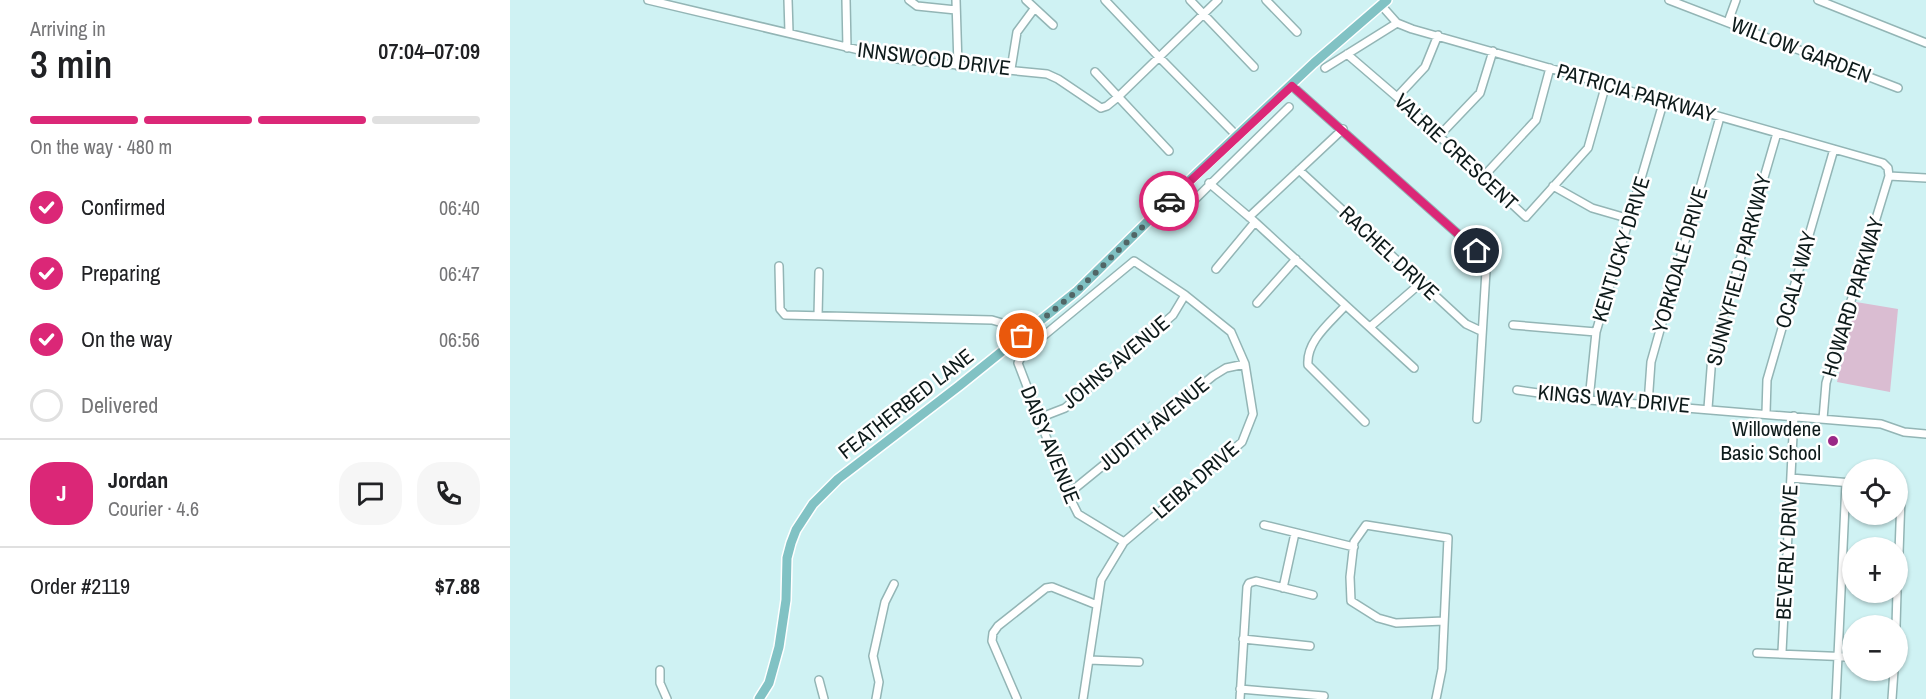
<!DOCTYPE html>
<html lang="en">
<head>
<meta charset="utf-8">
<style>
  body { margin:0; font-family:"Archivo Narrow",sans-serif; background:#f6f6f6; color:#202124; height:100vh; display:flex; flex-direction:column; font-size:22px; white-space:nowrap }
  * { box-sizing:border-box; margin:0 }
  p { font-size:20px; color:#757577 }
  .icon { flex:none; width:33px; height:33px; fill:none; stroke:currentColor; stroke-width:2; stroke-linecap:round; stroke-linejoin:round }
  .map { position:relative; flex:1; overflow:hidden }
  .drawer { display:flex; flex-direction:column; background:#fff; width:510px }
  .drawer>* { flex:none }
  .controls { position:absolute; left:1332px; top:459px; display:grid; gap:12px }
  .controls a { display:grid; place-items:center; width:66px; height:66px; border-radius:50%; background:#fff; box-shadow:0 2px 4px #0004; font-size:30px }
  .pin { position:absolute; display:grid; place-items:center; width:51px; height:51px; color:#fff; margin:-26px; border:3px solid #fff; border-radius:50%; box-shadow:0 2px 6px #0007 }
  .courier { position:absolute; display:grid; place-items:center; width:60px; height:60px; margin:-30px; border:4px solid #db2777; border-radius:50%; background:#fff; color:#222; box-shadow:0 2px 8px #0007 }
  .overview em { font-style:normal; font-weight:600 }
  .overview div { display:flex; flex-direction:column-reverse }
  .overview { display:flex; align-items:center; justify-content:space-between; height:102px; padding:0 30px }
  h1 { font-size:39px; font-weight:600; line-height:45px }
  .bar { display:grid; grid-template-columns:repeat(4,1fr); gap:9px 6px; align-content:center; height:72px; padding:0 30px }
  .bar i { height:8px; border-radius:4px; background:#e0e0e0 }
  .bar .current { background:#db2777 }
  .bar p { grid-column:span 4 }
  .line { display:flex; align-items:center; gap:15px; padding:0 30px; border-top:2px solid #e0e0e0 }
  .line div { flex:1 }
  .round { display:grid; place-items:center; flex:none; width:63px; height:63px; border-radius:24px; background:#f6f6f6 }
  ol { padding:0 30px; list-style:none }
  li { display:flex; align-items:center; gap:18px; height:66px }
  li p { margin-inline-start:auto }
  li .icon { padding:6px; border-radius:50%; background:#db2777; color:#fff; stroke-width:4 }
  li:last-child { color:#757577 }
  li i { width:33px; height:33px; border:3px solid #e0e0e0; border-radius:50% }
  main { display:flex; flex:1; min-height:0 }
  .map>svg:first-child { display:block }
</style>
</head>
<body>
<main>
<section class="drawer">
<div class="overview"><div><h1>3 min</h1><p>Arriving in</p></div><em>07:04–07:09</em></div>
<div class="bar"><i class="current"></i><i class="current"></i><i class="current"></i><i></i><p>On the way · 480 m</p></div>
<ol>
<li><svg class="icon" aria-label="check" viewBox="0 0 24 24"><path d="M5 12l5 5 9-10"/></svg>Confirmed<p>06:40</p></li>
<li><svg class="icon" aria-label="check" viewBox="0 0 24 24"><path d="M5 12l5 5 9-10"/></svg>Preparing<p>06:47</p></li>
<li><svg class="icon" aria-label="check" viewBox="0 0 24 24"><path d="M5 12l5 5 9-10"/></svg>On the way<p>06:56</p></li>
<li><i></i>Delivered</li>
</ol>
<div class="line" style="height:108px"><b class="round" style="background:#db2777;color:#fff">J</b><div><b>Jordan</b><p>Courier · 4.6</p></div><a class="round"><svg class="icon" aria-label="chat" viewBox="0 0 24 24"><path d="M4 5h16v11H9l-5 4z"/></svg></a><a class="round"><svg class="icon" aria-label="phone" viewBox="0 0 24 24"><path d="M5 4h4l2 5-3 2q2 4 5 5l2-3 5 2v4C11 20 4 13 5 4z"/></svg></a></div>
<div class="line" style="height:78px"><div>Order #2119</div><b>$7.88</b></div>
</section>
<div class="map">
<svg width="1416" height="699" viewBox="0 0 1416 699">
  <rect width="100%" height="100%" fill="#cff2f3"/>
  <path fill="#dabdd2" d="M1346,302l42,7 -8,83 -53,-10z"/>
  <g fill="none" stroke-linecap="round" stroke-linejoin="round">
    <defs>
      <path id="minor" d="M138,0l249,59 150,15 11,5 43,29 6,-2 11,-9 100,-97
        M278,0l1,32
        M336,0l1,48
        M399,0l8,6 39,4
        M446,0l2,66
        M516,0l27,25
        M595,0l54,57 78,79
        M680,0l64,67
        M756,0l31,32
        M1159,0l229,88
        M1308,0l108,43
        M871,5l16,18 15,6 471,134 5,5 1,8 -63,207 -3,36
        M1218,22l8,-22
        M837,54l50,43 129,120 62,-69 18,-64
        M815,68l72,-45
        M501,69l6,-37 17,-23
        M585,72l74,79
        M782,86l185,165 7,10 2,10 -9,148
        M887,97l28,-30 13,-32
        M928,137l42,-44 13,-42
        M789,170l167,154 15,7
        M1379,176l37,2
        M973,177l53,-57 14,-52
        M699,183l46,39 159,146
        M1043,186l39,22 38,11
        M739,217l94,-88
        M663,221l116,-114
        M269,266l1,43 5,6 207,5 17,5 13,11
        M706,269l39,-47
        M747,303l39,-44
        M835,306c-15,17 -39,35 -37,59l57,57
        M308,316l1,-44
        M1003,325l83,7
        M860,327l52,-45
        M1007,390l72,10 292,24 23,8 22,2
        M1079,400l7,-68 68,-232
        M1138,404l3,-42 69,-245
        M1198,408l4,-52 65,-223
        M1256,413l1,-33 67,-231
        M529,418l26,-10 108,-93 12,-20
        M1281,478l61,5
        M1388,492l3,5 -3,84
        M558,494l145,-118 13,-8 19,-4
        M754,525l90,22
        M773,588l12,-55
        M1386,626l1,-34
        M733,639l67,7
        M1272,652l12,-236
        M1247,653l95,4
        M579,660l50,2
        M150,670v13l7,16
        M309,680l5,19
        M730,689l84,7
        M366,699l3,-17 -6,-26 12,-54 9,-18
        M507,699l-25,-58 1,-8 5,-7 48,-38 6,-1 45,18
        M573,699l18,-119 23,-38 118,-100 11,-28 -8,-50 -14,-32 -46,-37 -51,-34 -110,91 -6,11 50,131 10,20 46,28
        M730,699l7,-112 2,-4 7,-2 57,14
        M926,699l6,-30 6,-131 -82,-13 -12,17 -4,35 1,24 27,17 18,5 48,-2
        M1326,699l10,-216
        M1382,699l2,-29"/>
      <path id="major" d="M249,699l10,-16 10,-36 7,-47 1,-42 4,-15 5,-13 17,-26 25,-25 121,-93 118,-95 121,-119 116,-109 73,-63"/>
    </defs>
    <use href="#minor" stroke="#93b5b5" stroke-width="10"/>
    <use href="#major" stroke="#fff" stroke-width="12"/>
    <use href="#minor" stroke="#fff" stroke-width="7"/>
    <use href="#major" stroke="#81c2c4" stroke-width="9"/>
  </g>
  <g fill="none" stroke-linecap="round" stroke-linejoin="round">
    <path stroke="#516666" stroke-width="6" stroke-dasharray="0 10.8" d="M512,336l55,-45 92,-90"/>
    <path stroke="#db2777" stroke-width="8" d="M659,201l123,-115 185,165"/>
  </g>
  <circle fill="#9a2886" stroke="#fff" stroke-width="2" cx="1323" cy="441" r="6"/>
  <g text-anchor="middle" stroke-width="5" stroke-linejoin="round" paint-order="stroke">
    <g font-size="21" fill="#0d1a1a" stroke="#fff">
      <text transform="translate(1291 50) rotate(21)" y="7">WILLOW GARDEN</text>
      <text transform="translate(424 59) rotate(7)" y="7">INNSWOOD DRIVE</text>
      <text transform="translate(1126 93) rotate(16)" y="7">PATRICIA PARKWAY</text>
      <text transform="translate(946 152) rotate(43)" y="7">VALRIE CRESCENT</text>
      <text transform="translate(1111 249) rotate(-73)" y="7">KENTUCKY DRIVE</text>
      <text transform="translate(879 253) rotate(43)" y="7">RACHEL DRIVE</text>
      <text transform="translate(1170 260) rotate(-74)" y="7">YORKDALE DRIVE</text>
      <text transform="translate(1229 270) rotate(-75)" y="7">SUNNYFIELD PARKWAY</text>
      <text transform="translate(1286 280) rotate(-74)" y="7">OCALA WAY</text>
      <text transform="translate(1343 297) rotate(-73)" y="7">HOWARD PARKWAY</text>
      <text transform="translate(606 362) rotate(-40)" y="7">JOHNS AVENUE</text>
      <text transform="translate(1104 399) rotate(5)" y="7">KINGS WAY DRIVE</text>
      <text transform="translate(396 404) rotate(-38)" y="7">FEATHERBED LANE</text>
      <text transform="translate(644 424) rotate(-39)" y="7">JUDITH AVENUE</text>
      <text transform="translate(540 445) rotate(68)" y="7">DAISY AVENUE</text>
      <text transform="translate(686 480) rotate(-41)" y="7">LEIBA DRIVE</text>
      <text transform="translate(1277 552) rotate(-87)" y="7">BEVERLY DRIVE</text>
    </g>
    <g font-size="21" fill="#0d1a1a" stroke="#fff" text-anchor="end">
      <text x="1311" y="436">Willowdene<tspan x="1311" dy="24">Basic School</tspan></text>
    </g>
  </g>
</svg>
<div class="controls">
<a><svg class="icon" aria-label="locate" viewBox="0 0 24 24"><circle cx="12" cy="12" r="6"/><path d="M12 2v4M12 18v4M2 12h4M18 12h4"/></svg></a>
<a>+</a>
<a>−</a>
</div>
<div class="pin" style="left:512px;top:336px;background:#ea580c"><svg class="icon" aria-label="bag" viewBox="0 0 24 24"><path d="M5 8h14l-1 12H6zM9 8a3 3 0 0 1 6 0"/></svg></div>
<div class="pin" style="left:967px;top:251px;background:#1f2937"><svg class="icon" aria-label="home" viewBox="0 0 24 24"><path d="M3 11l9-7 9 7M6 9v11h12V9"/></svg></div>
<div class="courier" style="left:659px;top:201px"><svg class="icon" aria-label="car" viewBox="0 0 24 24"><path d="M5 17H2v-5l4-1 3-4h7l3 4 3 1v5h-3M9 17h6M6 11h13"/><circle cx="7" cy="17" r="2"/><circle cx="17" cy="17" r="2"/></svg></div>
</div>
</main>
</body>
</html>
